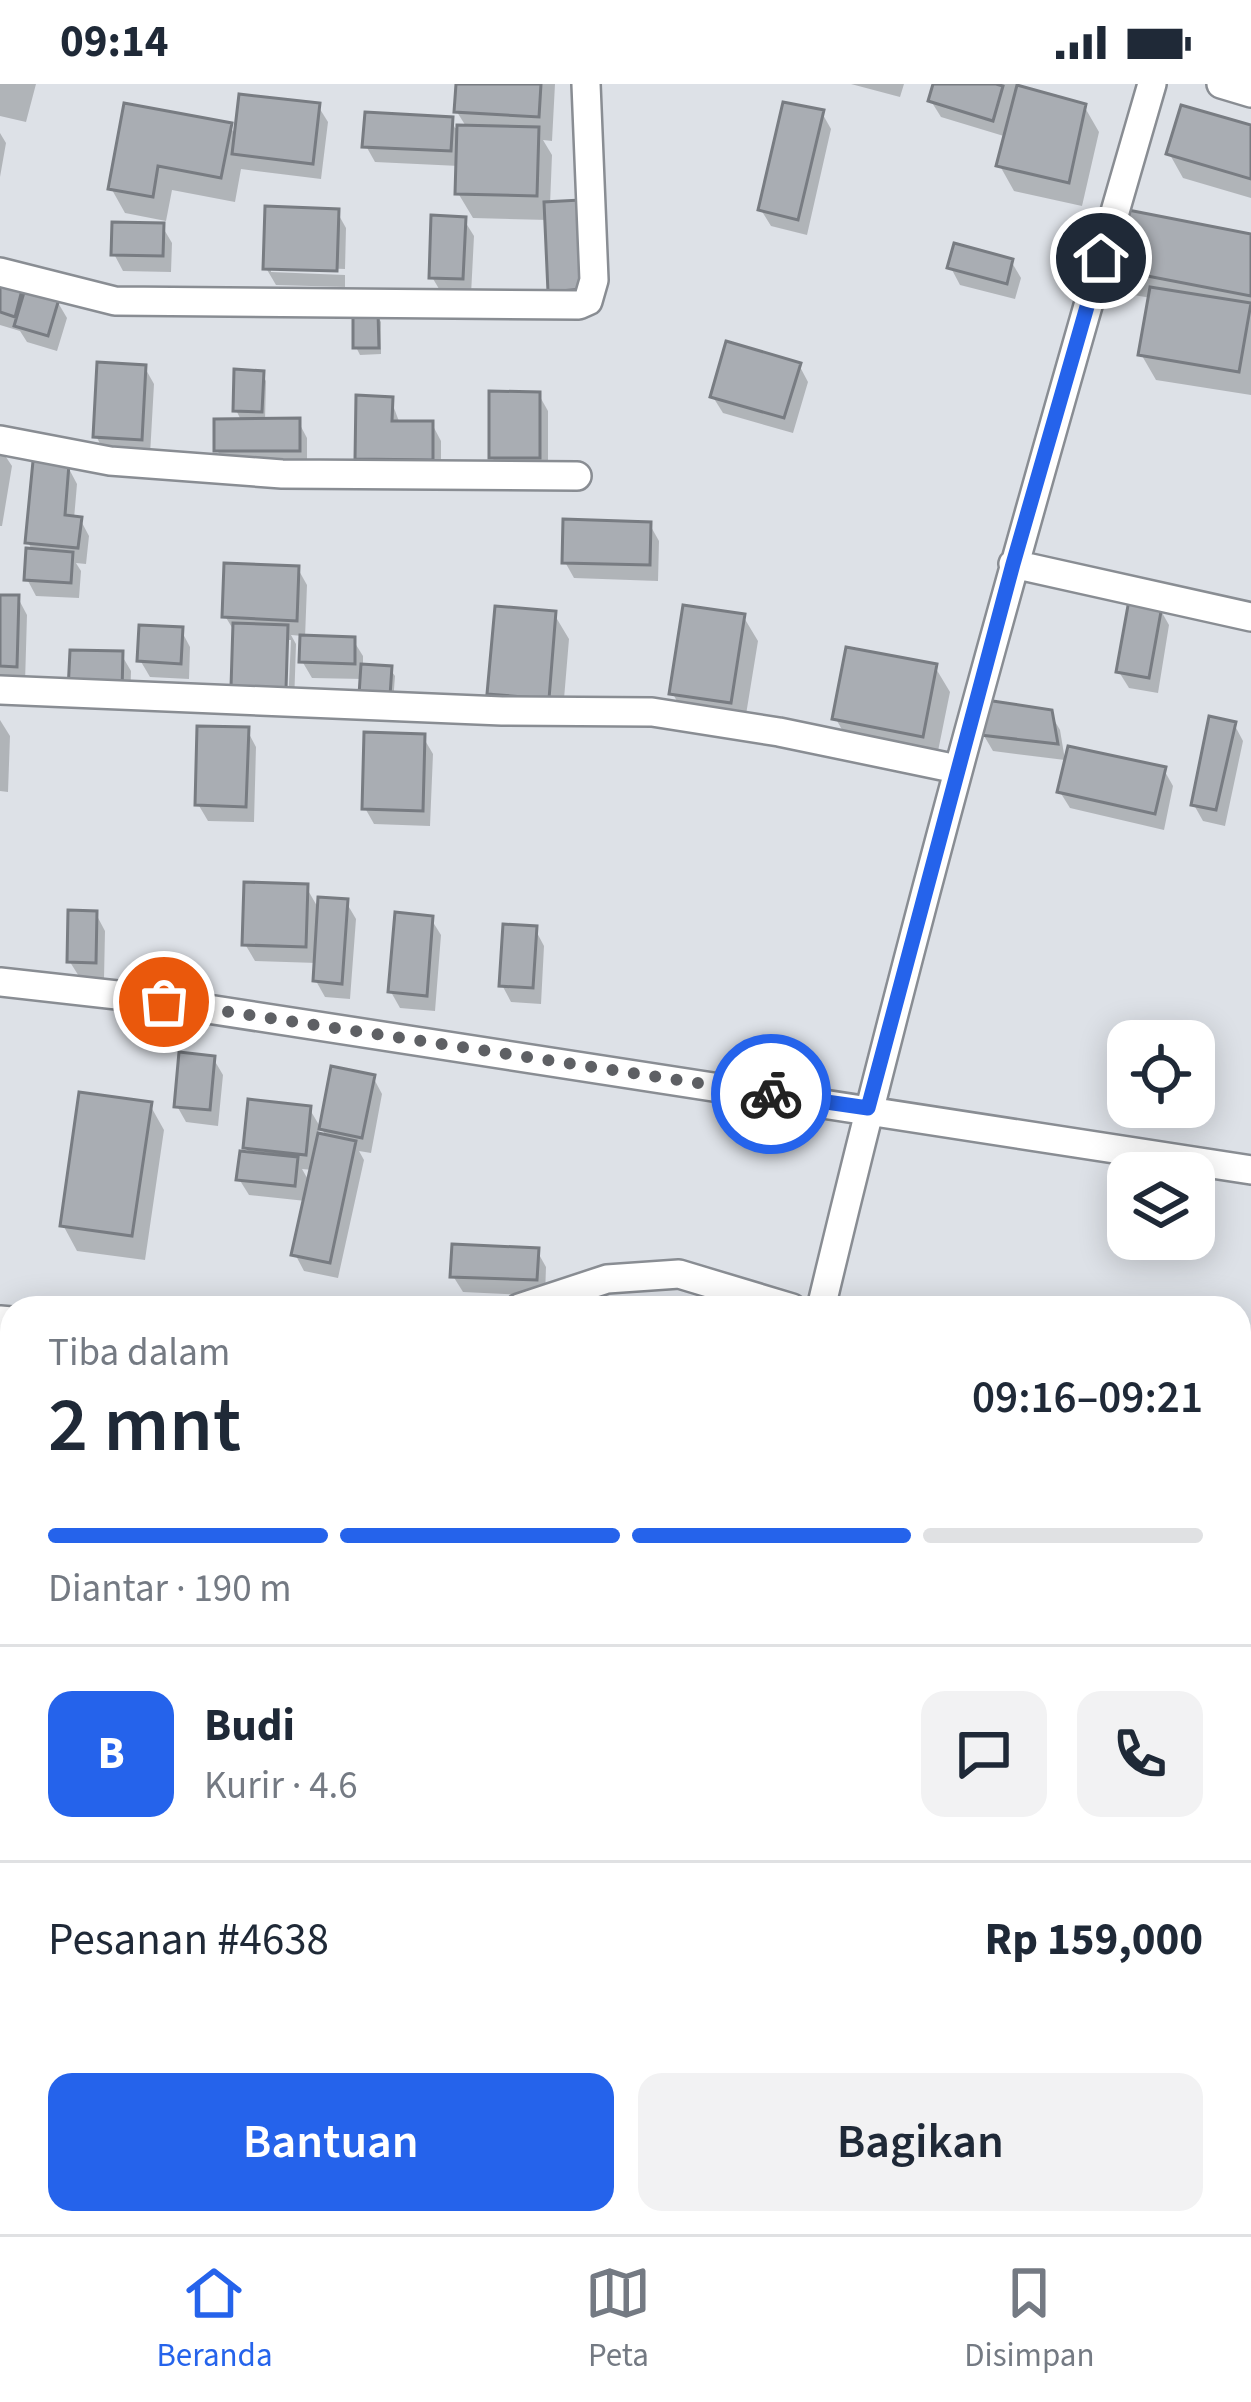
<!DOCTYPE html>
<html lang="id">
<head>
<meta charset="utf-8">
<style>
  body { margin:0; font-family:"Source Sans 3",sans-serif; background:#f2f2f3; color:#1f2937; height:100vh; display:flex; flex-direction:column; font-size:45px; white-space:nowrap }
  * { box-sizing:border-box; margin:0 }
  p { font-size:39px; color:#747a83 }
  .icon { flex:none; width:66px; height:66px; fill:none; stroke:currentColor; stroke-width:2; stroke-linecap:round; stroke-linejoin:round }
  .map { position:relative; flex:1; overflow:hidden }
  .panel { position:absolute; left:0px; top:1212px; width:1251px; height:939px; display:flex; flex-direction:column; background:#fff; border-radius:36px 36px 0 0; box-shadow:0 6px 30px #0003 }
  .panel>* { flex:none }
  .fabs { position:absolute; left:1107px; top:936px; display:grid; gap:24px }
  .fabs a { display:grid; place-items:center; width:108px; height:108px; border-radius:24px; background:#fff; box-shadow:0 6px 30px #0003; font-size:60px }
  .pin { position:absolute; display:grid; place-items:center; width:102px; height:102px; color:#fff; margin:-51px; border:6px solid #fff; border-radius:50%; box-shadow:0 3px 12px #0007 }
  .courier { position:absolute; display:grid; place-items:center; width:120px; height:120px; margin:-60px; border:9px solid #2563eb; border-radius:50%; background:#fff; color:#222; box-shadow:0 3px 15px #0007 }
  .head em { font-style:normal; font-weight:600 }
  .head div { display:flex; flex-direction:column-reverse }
  .head { display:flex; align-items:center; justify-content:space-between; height:204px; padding:0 48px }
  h1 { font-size:78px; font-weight:600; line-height:90px }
  .bar { display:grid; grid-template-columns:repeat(4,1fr); gap:18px 12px; align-content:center; height:144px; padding:0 48px }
  .bar i { height:15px; border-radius:9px; background:#e0e1e3 }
  .bar .selected { background:#2563eb }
  .bar p { grid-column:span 4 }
  .line { display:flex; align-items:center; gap:30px; padding:0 48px; border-top:3px solid #e0e1e3 }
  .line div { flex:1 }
  .round { display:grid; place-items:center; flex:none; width:126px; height:126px; border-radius:24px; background:#f2f2f3 }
  .primary-button { display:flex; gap:24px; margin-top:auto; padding:24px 48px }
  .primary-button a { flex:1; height:138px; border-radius:24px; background:#2563eb; color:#fff; font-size:48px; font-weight:600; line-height:138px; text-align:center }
  .primary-button a+a { background:#f2f2f3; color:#1f2937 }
  .status { display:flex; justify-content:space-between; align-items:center; height:84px; padding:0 60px; background:#fff; direction:ltr }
  .status svg { height:33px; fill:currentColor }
  .dock { display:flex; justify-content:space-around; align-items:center; height:168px; border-top:3px solid #e0e1e3; background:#fff; font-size:33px; color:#747a83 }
  .dock a { display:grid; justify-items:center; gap:6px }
  .dock .selected { color:#2563eb }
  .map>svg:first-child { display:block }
</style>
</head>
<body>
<div class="status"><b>09:14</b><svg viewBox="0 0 49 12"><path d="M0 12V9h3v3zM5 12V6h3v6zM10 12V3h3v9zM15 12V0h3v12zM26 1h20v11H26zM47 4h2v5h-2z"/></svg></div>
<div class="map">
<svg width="1251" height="2150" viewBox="0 0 1251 2150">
  <rect width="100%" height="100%" fill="#dde1e7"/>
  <path fill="#0003" fill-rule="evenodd" d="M0,0h36l-10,38 -26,-6z
    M459,0h96l-3,57 -9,-1 9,15 -2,50 42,100 -41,-14 -3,-71 -75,-2 -15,-25 1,-27 -84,-4 -9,-16 85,-26 4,8h12l-10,-16z
    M851,0h53l-4,13z
    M935,0h82l-1,3 68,19 15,26 -17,74 -68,-15 -14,-25 7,-29 -66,-20 -10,-16z
    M318,22l10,16 -7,57 -80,-10 -6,33 -63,-12 -6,31 -41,-8 -14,-25 119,-62 7,12z
    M822,29l9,16 -24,106 -36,-9 -10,-16z
    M1251,44v70l-68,-20 -14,-25z
    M0,49l6,10 -6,34z
    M337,128l9,16 -1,41 -74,-3v6l74,3v12l-69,-2 -10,-17z
    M464,136l10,16 -3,59 -29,-1 -10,-17z
    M162,142l10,17 -1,29 -48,-1 -9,-17z
    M1251,154v157l-95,-15 -15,-26 10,-56 -23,-4 -14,-26z
    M1011,177l10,17 -6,21 -55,-14 -9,-17z
    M0,199l21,6 4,7 32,5 10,17 -10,33 -30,-9 -7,-11 -20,-6z
    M377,231l4,7v32l-21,1 -4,-8z
    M799,281l9,17 -15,51 -70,-20 -10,-16z
    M145,284l9,16 -4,71 -45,-2 -9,-17z
    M262,290l4,7 -1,40h33l9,17v29h-80l-10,-17 25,-28 -6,-12z
    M539,311l9,16v63l-47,-1 -9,-16z
    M391,316l9,24h32l9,17v35l-74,-2 -9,-16z
    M0,364l12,18 -10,60h-2z
    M68,383l9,17 -3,35h6l9,17 -3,28 -10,-1 5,8 -2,27 -43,-2 -9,-17 6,-27 -5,-10z
    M650,441l9,16 -1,40 -84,-3 -9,-16z
    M227,482l71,3 9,16 -2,53 48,2 10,16v11l27,2 5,7 -2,27 -27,-2 -4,-7 1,-15 -51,-1 -10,-17 1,-25 -12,-1 5,9 -2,61 -51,-2 -9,-17 2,-52 -11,-18zM284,556h7l-3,64h-6z
    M0,514h18l9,17 -2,68 -25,-1z
    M1160,525l9,16 -11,68 -29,-5 -10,-16z
    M554,530l15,25 -7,84 -57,-5 -15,-25z
    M743,532l15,25 -14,86 -57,-8 -14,-25z
    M181,546l9,17 -1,32 -39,-2 -10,-17z
    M121,570l10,17 -1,37 -49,-2z
    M935,583l15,25 -14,69 -86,-17 -14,-25z
    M1050,629l10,17 5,30 -72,-9 -10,-17z
    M0,636l10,16 -2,56 -8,-1z
    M1234,640l9,17 -18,85 -22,-5 -9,-16z
    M247,646l9,17 -2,75 -46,-1 -10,-17z
    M423,653l10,17 -3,72 -56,-2 -9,-16z
    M1164,686l9,16 -9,44 -94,-22 -10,-16z
    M306,803l14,24 26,-9 10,17 -6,80 -25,-2 -9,-16 1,-18 -62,-2 -10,-17z
    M96,830l9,17 -1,48 -24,-1 -10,-16z
    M431,835l10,16 -6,76 -35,-3 -9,-16z
    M535,845l9,17 -3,58 -30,-2 -9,-17z
    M213,974l10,17 -5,51 -32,-4 -9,-16z
    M373,993l9,17 -11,59 -12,-2 5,9 -26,118 -34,-7 -9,-17 11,-53 -57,-6 -10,-16 11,-24 -4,-7 63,-40 10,17 -1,11 9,2 -5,-9zM302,1085l11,1 -3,13z
    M150,1021l14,25 -19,130 -68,-9 -14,-26z
    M537,1167l9,16 -1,29 -82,-4 -10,-16z
    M331,1216l4,8h-26v-7z
    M1239,1401l12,3v99l-12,-3z
    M0,1724l12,1v40l-12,-2z
    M1239,1926l12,2v85l-12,-2z
    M0,1957l3,4 -2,42h-1z
    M1239,2050l10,18 2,-14v75l-12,-20v4z
    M45,2139h62l-1,11 -57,-4z
    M138,2139h66l-1,11h-66z
    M261,2139h42l-1,11h-42z
    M366,2139h113l-1,11h-106z
    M521,2139h58l4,11h-62z
    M648,2139h87v11h-20l-5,-7v7h-76l19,-1z
    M772,2139h52l7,11h-59z
    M918,2139h26v11h-19z
    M1006,2139h96l1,11h-98z
    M1117,2139h43l-1,11h-42z"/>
  <path fill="#a9adb3" stroke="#787c82" stroke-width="3" d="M456,0h85l-2,33 -85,-5z
    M933,0h63l7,2 -10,35 -65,-20z
    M1017,1l69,19 -17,79 -73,-17z
    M239,10l81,9 -7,61 -81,-10z
    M783,18l41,8 -26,110 -40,-10z
    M124,19l108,20 -11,55 -63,-12 -5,31 -45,-8z
    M1181,21l70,20v54l-85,-25z
    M365,28l88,5 -2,34 -89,-4z
    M457,41l82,2 -2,69 -82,-2z
    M580,116l4,89 -36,3 -4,-90z
    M265,122l74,3 -2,62 -74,-2z
    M1123,125l128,25v62l-140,-27z
    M431,131l35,2 -3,62 -34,-1z
    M112,138l52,1 -1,33 -52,-1z
    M954,159l59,16 -6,25 -60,-16z
    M0,196l23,6 -8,31 -15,-5z
    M1150,203l101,16 -12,69 -101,-17z
    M25,205l34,10 -11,37 -34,-10z
    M353,228h25l1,36h-26z
    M726,257l75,22 -17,55 -74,-21z
    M97,278l49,3 -4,75 -49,-3z
    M234,285l30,2 -2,41 -29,-1z
    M489,307l51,1v66h-51z
    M356,311l37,2 -1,24h41v39l-78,-1z
    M300,334v33h-86v-32z
    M33,377l36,3 -4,51 17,2 -4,31 -53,-5z
    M563,435l88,3 -1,43 -88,-2z
    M26,464l47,4 -2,31 -47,-3z
    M224,479l75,3 -2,55 -75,-4z
    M0,511h19l-2,72 -17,-1z
    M1129,516l33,6 -13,72 -33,-6z
    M683,521l62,9 -14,89 -62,-9z
    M495,522l61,5 -7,88 -62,-5z
    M233,539l55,2 -2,64 -55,-2z
    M139,541l44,2 -2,37 -44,-3z
    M300,551l55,2v27l-56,-2z
    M846,563l91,17 -14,73 -91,-18z
    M70,566l53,1 -1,41 -54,-1z
    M361,580l31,2 -2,30 -31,-1z
    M986,616l66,10 6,34 -78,-9z
    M1209,632l27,6 -20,88 -25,-5z
    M197,642l52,1 -3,80 -51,-2z
    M364,648l61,2 -2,77 -61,-2z
    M1068,662l98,21 -11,47 -98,-22z
    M244,798l64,2 -2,63 -64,-2z
    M318,813l30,2 -6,85 -29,-3z
    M68,826l29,1 -1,52 -29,-1z
    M395,828l38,4 -6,80 -39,-4z
    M503,840l34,2 -4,62 -34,-2z
    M179,968l36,4 -5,54 -36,-3z
    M331,982l44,9 -13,63 -43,-9z
    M79,1008l73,10 -20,134 -72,-10z
    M248,1015l63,7 -5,49 -63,-7z
    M318,1049l38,8 -26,122 -39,-8z
    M240,1067l58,6 -3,29 -59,-6z
    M452,1160l87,4 -2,32 -87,-3z
    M1239,1398l12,3v89l-12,-3z
    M1239,1923l12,2 -1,75 -11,-3z
    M1249,2045h2v72l-11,-1z
    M135,2139h54l-2,11h-53z
    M258,2139h36v11h-37z
    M518,2139h57l-1,11h-56z
    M769,2139h52v11h-52z
    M832,2139h51l-1,11h-51z
    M1003,2139h35v11h-36z
    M1043,2139h52l-1,11h-51z
    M1114,2139h37l-1,11h-36z"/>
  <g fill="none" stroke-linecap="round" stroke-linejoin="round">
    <defs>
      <path id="street" d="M1221,0l30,9
        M0,188l115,29 464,4 9,-4 6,-21 -8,-196
        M0,356l110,21 172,13 295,2
        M1013,480l238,53
        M0,606l502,21 150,1 127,20 178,37
        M0,898l117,13 1134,175
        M519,1224l88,-29 72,-5 113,34
        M821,1224c98,-411 213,-818 331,-1224
        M0,1236l12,1
        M1239,1318l12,-42
        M1246,1512l5,1
        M0,1517l12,4
        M1239,2023l12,2
        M616,2150l2,-11"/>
    </defs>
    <use href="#street" stroke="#898d93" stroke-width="32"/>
    <use href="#street" stroke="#fff" stroke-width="27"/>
  </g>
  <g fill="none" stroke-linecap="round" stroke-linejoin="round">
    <path stroke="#5e6064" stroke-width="12" stroke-dasharray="0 21.6" d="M164,918l607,92"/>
    <path stroke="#2563eb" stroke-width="15" d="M771,1010l97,14 145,-544 88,-306"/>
  </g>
</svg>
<div class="fabs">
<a><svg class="icon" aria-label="locate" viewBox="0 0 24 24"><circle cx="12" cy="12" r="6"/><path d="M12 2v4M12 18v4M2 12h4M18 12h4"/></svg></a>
<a><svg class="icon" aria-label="layers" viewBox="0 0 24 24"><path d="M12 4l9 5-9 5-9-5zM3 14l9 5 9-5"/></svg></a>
</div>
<div class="pin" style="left:164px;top:918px;background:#ea580c"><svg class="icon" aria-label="bag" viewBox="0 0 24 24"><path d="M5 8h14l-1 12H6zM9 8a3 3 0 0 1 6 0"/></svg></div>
<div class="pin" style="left:1101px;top:174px;background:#1f2937"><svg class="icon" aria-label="home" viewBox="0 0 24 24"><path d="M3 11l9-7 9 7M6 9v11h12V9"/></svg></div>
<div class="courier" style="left:771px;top:1010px"><svg class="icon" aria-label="bike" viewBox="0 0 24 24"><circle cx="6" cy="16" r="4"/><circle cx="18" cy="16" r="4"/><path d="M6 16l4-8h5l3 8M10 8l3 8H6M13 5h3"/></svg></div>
<section class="panel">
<div class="head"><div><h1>2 mnt</h1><p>Tiba dalam</p></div><em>09:16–09:21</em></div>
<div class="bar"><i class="selected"></i><i class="selected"></i><i class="selected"></i><i></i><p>Diantar · 190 m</p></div>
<div class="line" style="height:216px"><b class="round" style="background:#2563eb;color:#fff">B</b><div><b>Budi</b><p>Kurir · 4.6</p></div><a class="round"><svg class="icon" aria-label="chat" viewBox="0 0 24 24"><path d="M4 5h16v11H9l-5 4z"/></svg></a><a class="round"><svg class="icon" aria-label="phone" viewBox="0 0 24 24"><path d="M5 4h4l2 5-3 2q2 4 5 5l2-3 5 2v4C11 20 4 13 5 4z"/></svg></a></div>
<div class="line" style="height:156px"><div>Pesanan #4638</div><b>Rp 159,000</b></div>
<div class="primary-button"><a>Bantuan</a><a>Bagikan</a></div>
</section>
</div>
<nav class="dock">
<a class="selected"><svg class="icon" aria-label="home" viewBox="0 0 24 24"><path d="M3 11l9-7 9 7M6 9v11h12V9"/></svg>Beranda</a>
<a><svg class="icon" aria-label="map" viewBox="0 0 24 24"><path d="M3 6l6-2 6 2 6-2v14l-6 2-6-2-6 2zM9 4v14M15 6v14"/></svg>Peta</a>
<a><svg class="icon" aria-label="saved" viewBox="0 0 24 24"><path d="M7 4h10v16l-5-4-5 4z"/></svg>Disimpan</a>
</nav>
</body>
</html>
